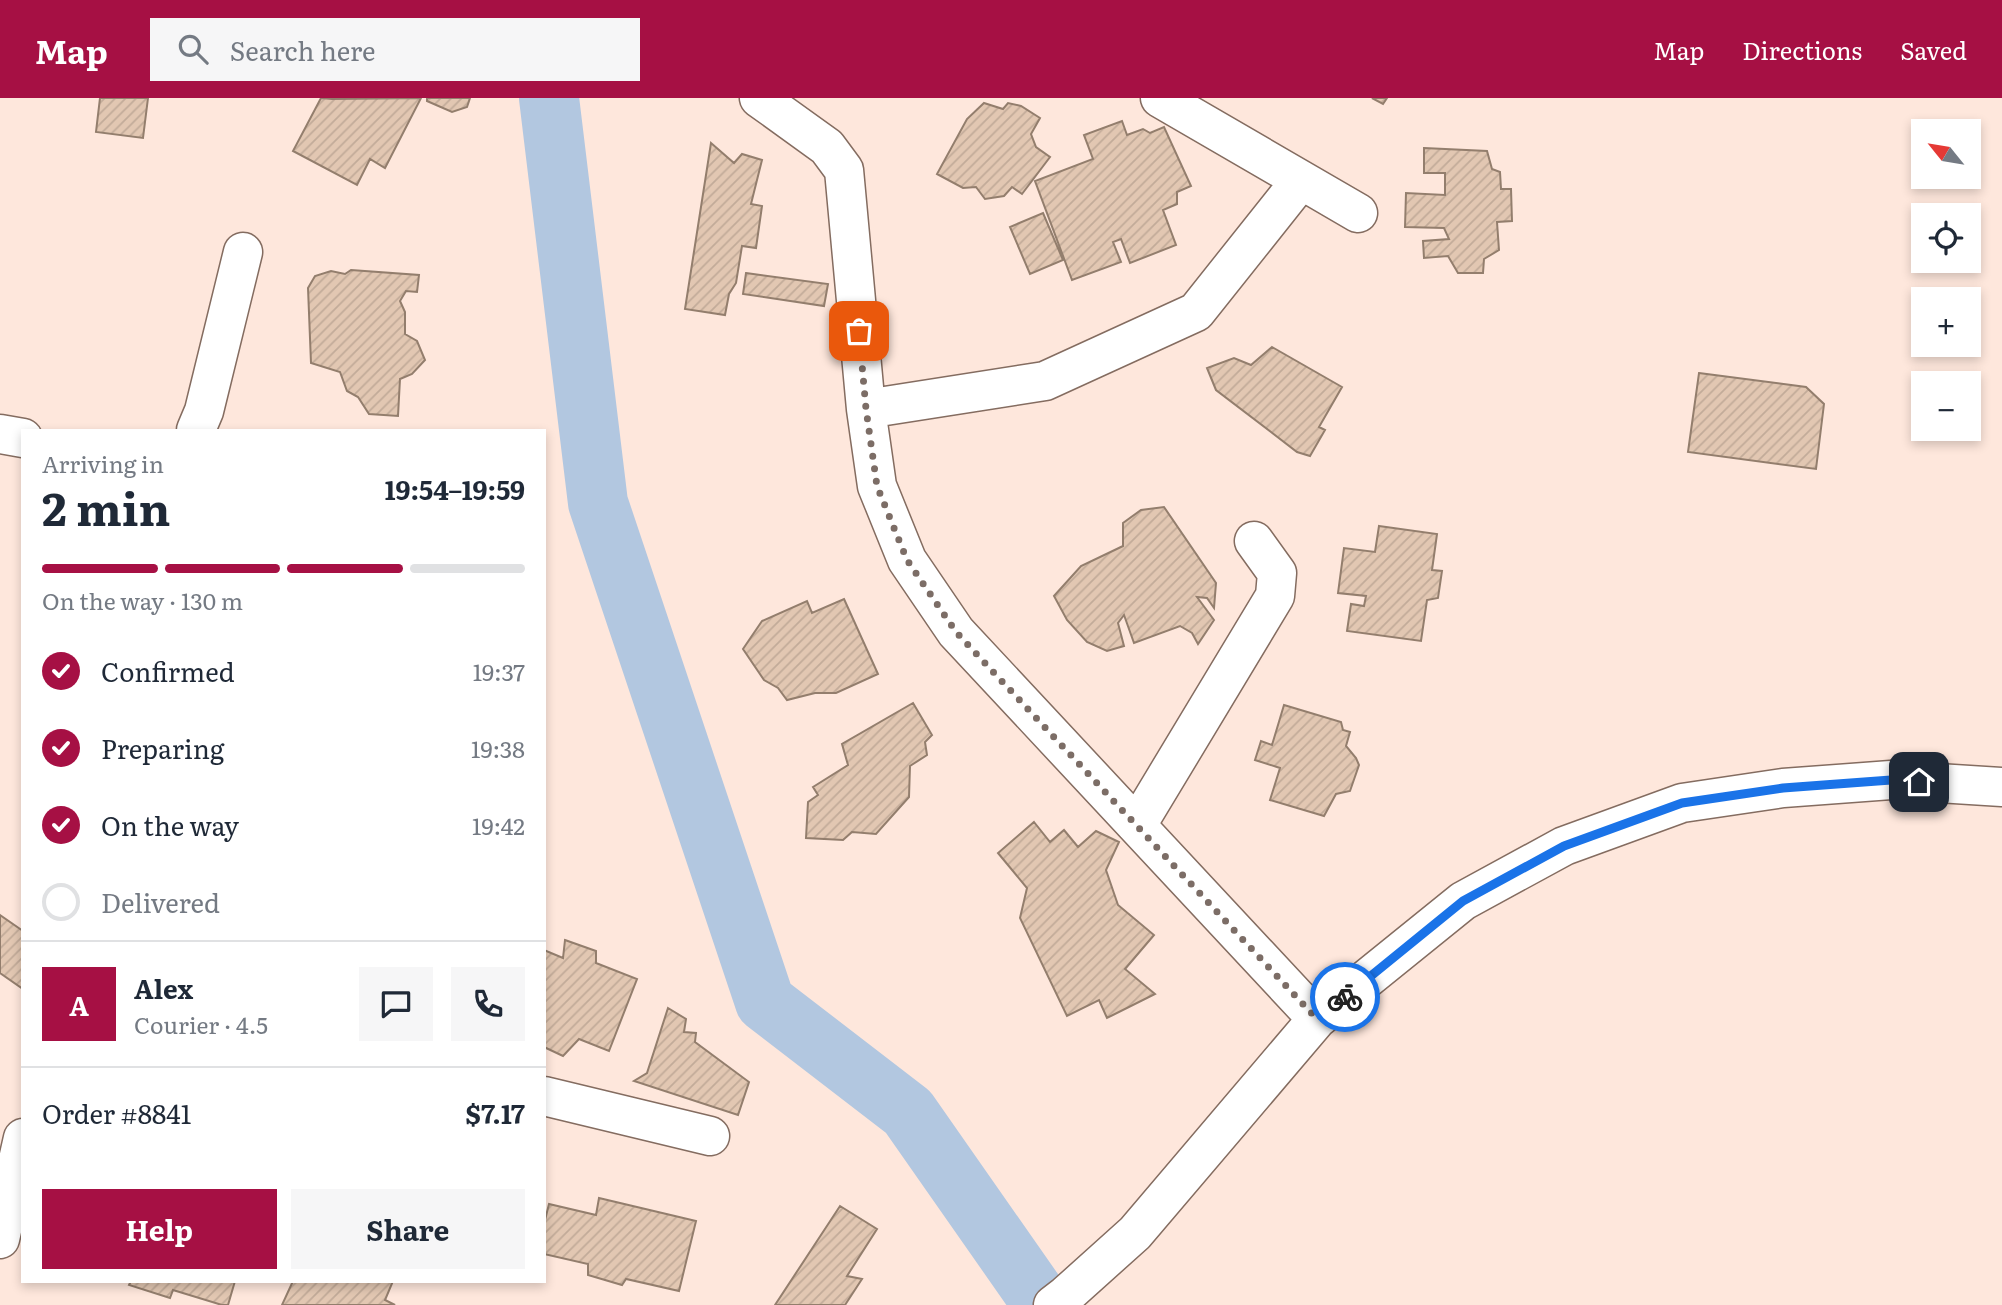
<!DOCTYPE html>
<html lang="en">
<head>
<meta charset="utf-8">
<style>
  body { margin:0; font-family:Literata,serif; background:#f6f6f7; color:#1f2937; height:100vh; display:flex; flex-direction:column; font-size:26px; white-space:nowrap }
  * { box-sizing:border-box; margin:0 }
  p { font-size:23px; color:#747a83 }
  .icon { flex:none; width:38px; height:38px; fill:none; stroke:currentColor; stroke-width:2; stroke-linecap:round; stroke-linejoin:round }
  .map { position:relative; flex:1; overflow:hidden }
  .panel { position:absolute; left:21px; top:331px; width:525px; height:854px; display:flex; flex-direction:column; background:#fff; border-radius:0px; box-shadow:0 4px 10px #0003 }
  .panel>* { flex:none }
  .needle { width:46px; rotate:300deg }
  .buttons { position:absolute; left:1911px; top:21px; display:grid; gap:14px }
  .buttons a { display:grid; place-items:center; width:70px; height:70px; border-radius:0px; background:#fff; box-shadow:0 4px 10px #0003; font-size:35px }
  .pin { position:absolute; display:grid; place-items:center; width:60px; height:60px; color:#fff; margin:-30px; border-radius:14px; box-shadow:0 4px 10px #0006 }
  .courier { position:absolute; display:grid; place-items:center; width:70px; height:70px; margin:-35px; border:5px solid #1a73e8; border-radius:50%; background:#fff; color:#222; box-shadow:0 2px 9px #0007 }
  .overview em { font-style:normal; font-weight:700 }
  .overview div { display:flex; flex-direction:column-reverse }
  .overview { display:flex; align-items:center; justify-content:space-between; height:119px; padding:0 21px }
  h1 { font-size:46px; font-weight:700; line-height:52px }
  .bar { display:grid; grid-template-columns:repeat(4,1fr); gap:10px 7px; align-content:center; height:84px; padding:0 21px }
  .bar i { height:9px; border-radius:5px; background:#e0e1e3 }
  .bar .current { background:#a61044 }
  .bar p { grid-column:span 4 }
  .line { display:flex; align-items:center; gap:18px; padding:0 21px; border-top:2px solid #e0e1e3 }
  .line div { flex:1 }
  .round { display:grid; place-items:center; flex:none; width:74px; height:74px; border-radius:0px; background:#f6f6f7 }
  ol { padding:0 21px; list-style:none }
  li { display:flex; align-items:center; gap:21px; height:77px }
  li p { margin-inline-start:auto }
  li .icon { padding:7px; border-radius:50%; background:#a61044; color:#fff; stroke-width:4 }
  li:last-child { color:#747a83 }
  li i { width:38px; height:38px; border:4px solid #e0e1e3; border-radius:50% }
  .action { display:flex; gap:14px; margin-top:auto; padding:14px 21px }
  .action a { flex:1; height:80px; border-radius:0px; background:#a61044; color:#fff; font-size:28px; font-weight:700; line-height:80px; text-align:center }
  .action a+a { background:#f6f6f7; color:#1f2937 }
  header { display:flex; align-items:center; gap:42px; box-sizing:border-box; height:98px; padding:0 35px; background:#a61044; color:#fff }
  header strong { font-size:33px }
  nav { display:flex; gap:38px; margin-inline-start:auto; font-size:24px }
  .search { width:490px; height:63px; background:#f6f6f7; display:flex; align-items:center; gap:18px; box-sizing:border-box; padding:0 24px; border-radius:0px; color:#747a83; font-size:26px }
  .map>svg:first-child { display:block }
</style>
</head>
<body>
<header>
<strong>Map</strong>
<div class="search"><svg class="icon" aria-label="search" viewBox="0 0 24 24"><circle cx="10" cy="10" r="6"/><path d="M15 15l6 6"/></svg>Search here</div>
<nav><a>Map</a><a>Directions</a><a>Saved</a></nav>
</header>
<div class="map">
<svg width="2002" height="1207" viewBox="0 0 2002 1207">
  <defs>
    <pattern id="building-hatch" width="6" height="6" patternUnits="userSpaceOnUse" patternTransform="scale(1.75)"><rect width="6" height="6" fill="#e2c7b2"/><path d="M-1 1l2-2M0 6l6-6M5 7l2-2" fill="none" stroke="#c2ab99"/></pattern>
  </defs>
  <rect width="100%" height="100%" fill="#fee7dc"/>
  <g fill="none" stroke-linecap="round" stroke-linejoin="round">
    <path stroke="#b2c7e0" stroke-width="60" d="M549,0l49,405 167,499 143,110 135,193"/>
  </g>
  <path fill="url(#building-hatch)" stroke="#937e6d" stroke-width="2" d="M100,0h48l-5,40 -47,-6z
    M321,0l11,1 89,-1 -36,70 -15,-9 -13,26 -64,-34z
    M427,0h43l-3,9 -15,5 -25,-11z
    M1372,0h15l-4,6z
    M984,5l19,6 5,-6 13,3 19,12 -9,16 5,13 14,10 -28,37 -10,-7 -8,9 -19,3 -9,-12 -13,1 -26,-14 30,-55z
    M1122,23l5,14 16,-6 7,4 14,-6 27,59 -14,6v12l-14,6 13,35 -46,18 -9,-24 -8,3 8,20 -49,18 -37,-99 58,-22 -9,-24z
    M711,45l23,20 8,-9 20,6 -11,44 11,2 -6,42 -14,-2 -6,37 -7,11 -4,21 -40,-6z
    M1424,50l63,3 5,18 8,3 1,17h10l1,32 -15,1 2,28 -15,9 -1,14h-25l-10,-17 -24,2 -1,-17 26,-2 -5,-11 -39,-1 1,-34 39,2v-22h-21z
    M1043,115l20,47 -33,14 -20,-47z
    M351,172l68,5 -2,17 -11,-1 -6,10 5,11v22l12,7 8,19 -13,14 -12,5 -2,37 -29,-2 -11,-17 -11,-6 -7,-19 -29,-9 -3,-75 7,-12 16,-5 14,3z
    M746,175l82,11 -4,22 -81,-12z
    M1272,249l70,40 -23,40 6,3 -15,26 -13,-4 -81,-62 -9,-22 27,-10 17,7z
    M1699,275l107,14 18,17 -8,65 -128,-17z
    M1164,409l52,76 -2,25 -7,-10 -10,-1 17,23 -16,24 -6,-11 -12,-7 -46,17 -10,-28 -6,8 6,23 -17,5 -20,-9 -20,-22 -13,-24 27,-30 42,-20v-23l18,-13z
    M1379,428l58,8 -5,36 10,1 -4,27 -11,2 -6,41 -74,-10 4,-27 13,2 2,-10 -28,-3 6,-45 31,4z
    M844,501l34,75 -42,19h-21l-28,7 -9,-12 -14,-8 -21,-31 19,-28 45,-20 5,12z
    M913,605l19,32 -7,7 2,13 -17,11 -1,31 -33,37 -24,-2 -9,8 -37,-2 2,-36 10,-7 -5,-8 35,-22 -6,-21z
    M1284,607l57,17 2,8 7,2 -4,14 10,12 3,7 -9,26 -14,3 -12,22 -54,-16 10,-32 -25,-8 6,-19 11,4z
    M1034,724l16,20 14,-12 14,17 18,-16 23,11 -13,28 12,35 36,30 -29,34 30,25 -48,24 -8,-18 -32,16 -47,-98 7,-30 -29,-35z
    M0,817l23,16v58l-23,-16z
    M565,842l31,11v12l41,16 -28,72 -30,-12 -16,17 -19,-9v-97l19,8z
    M668,910l18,11 -2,13 12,1 -1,9 54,40 -11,33 -104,-34 13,-8z
    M599,1100l97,23 -17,70 -53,-12 -4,6 -34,-10v-11l-44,-10v-30l5,-20 47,11z
    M840,1108l37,23 -30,47 15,3 -17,26h-70z
    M131,1183h104l-7,24h-6l-49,-15 -3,8 -41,-13z
    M293,1183h100l-8,19 10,5h-113z"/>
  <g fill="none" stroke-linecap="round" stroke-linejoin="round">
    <defs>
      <path id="street" d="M759,0l68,49 17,23 22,239 11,77 30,74 49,72 361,387
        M1160,0l198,115
        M866,311l179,-28 151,-69 105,-132
        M196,332l8,-19 39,-159
        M0,336l23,4
        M1137,727l138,-229 2,-23 -23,-32
        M544,998l166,40
        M0,1141l23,-101
        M1053,1207l13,-10 69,-62 182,-214 146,-118 101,-55 118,-43 101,-15 108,-8 111,7"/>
    </defs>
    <use href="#street" stroke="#846c60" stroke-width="41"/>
    <use href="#street" stroke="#fff" stroke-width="38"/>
  </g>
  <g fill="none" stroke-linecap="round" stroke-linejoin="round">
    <path stroke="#7c6d66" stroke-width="7" stroke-dasharray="0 12.6" d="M859,233l7,78 11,77 30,74 49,72 361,387 28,-22"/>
    <path stroke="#1a73e8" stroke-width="9" d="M1345,899l118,-96 101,-55 118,-43 101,-15 108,-8 28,2"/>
  </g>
</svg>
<div class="buttons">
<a><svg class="needle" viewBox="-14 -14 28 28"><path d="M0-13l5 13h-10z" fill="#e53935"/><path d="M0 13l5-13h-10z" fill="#747a83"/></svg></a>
<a><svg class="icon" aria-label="locate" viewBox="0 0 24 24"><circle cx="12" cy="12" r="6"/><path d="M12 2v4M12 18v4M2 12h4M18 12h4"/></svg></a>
<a>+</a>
<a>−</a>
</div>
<div class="pin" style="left:859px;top:233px;background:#ea580c"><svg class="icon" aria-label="bag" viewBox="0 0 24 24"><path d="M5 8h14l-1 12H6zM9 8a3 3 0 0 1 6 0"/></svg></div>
<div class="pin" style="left:1919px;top:684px;background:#1f2937"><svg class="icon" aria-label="home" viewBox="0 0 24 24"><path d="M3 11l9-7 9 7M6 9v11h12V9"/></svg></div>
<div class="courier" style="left:1345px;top:899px"><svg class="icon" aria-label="bike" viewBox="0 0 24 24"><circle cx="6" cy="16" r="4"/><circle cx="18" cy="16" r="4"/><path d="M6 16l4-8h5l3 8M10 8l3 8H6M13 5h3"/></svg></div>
<section class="panel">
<div class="overview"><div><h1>2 min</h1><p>Arriving in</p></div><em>19:54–19:59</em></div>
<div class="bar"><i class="current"></i><i class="current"></i><i class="current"></i><i></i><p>On the way · 130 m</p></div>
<ol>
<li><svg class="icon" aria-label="check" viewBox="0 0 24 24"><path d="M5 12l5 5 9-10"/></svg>Confirmed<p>19:37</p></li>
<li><svg class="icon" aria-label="check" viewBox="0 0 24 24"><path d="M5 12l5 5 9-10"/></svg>Preparing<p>19:38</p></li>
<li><svg class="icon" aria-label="check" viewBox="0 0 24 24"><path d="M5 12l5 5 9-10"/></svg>On the way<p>19:42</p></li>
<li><i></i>Delivered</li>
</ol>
<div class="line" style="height:126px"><b class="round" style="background:#a61044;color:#fff">A</b><div><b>Alex</b><p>Courier · 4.5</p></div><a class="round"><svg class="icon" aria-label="chat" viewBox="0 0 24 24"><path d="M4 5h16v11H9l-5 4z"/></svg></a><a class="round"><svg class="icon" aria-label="phone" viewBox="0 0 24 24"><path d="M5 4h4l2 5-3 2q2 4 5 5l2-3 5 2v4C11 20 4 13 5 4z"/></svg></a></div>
<div class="line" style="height:91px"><div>Order #8841</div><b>$7.17</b></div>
<div class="action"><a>Help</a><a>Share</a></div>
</section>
</div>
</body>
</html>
